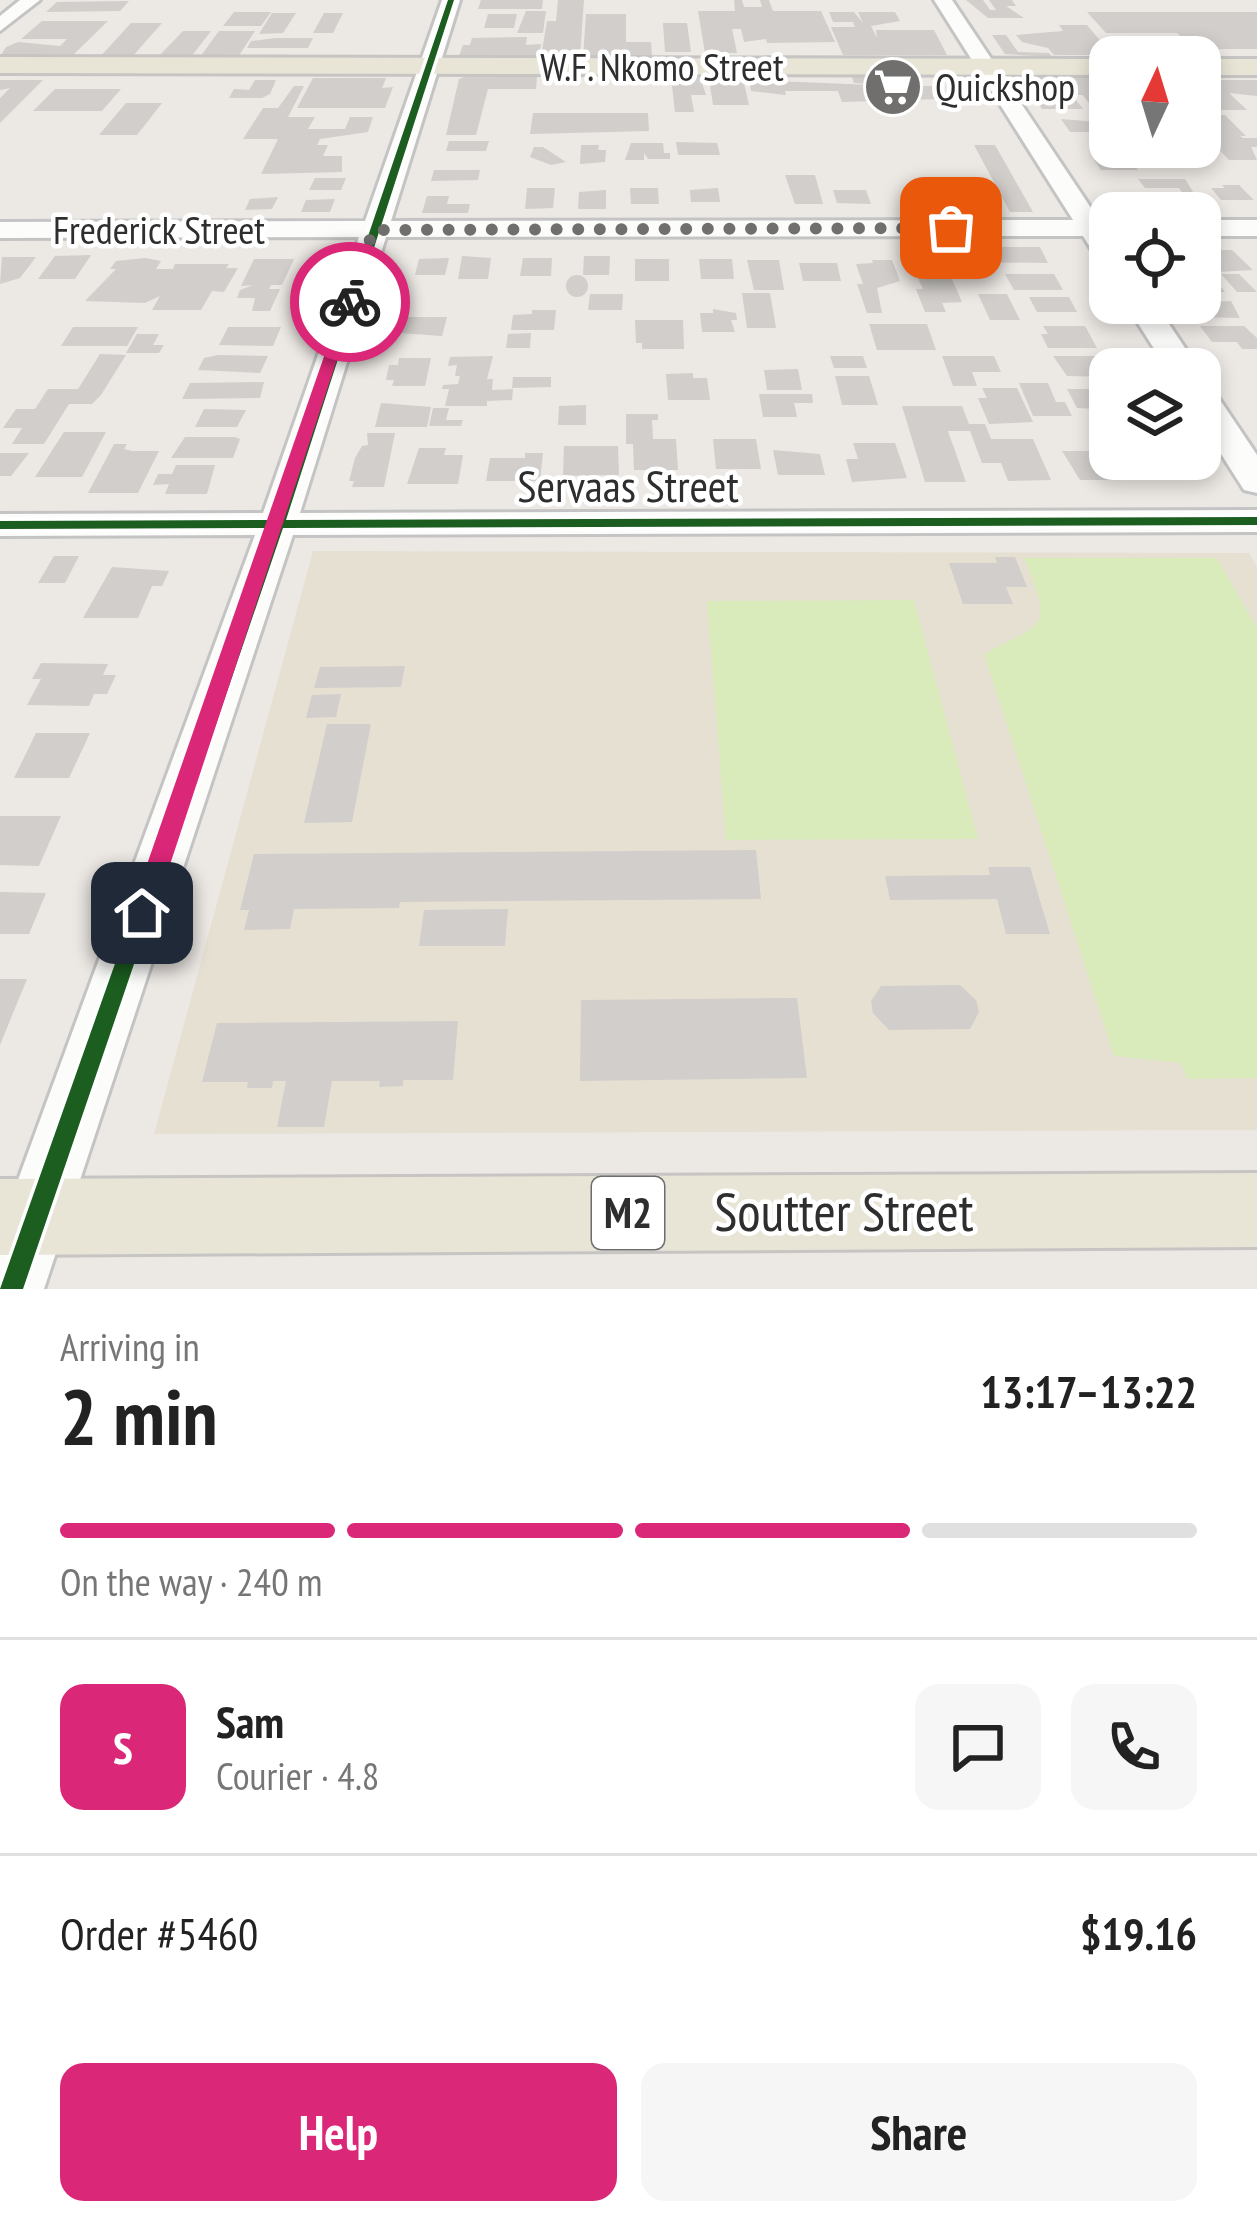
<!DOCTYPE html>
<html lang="en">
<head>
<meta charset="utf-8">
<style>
  body { margin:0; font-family:"PT Sans Narrow",sans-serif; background:#f6f6f6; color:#222; height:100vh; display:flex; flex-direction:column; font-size:45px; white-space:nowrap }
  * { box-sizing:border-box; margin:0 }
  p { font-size:39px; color:#767676 }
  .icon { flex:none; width:66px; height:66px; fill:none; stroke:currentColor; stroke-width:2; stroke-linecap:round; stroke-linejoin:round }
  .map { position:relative; height:1289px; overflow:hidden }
  .details { display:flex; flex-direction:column; background:#fff; flex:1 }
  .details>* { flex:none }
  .needle { width:78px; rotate:4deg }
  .tools { position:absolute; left:1089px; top:36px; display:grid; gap:24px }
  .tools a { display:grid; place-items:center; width:132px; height:132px; border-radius:24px; background:#fff; box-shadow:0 6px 18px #0003; font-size:60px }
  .pin { position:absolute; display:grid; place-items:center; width:102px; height:102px; color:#fff; margin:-51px; border-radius:24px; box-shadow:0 6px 18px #0006 }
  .courier { position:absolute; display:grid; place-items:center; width:120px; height:120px; margin:-60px; border:9px solid #db2777; border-radius:50%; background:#fff; color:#222; box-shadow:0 3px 15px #0007 }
  .headline em { font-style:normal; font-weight:600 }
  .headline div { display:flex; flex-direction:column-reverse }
  .headline { display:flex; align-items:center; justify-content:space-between; height:204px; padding:0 60px }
  h1 { font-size:78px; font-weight:600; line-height:90px }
  .bar { display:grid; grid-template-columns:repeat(4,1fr); gap:18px 12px; align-content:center; height:144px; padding:0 60px }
  .bar i { height:15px; border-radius:9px; background:#e0e0e0 }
  .bar .current { background:#db2777 }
  .bar p { grid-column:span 4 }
  .line { display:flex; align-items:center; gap:30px; padding:0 60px; border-top:3px solid #e0e0e0 }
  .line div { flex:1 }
  .round { display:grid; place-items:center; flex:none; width:126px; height:126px; border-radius:24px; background:#f6f6f6 }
  .cta { display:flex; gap:24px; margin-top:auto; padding:24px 60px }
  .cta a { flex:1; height:138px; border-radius:24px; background:#db2777; color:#fff; font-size:48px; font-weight:600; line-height:138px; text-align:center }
  .cta a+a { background:#f6f6f6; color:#222 }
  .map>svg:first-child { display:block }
</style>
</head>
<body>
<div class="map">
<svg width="1257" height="1289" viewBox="0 0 1257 1289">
  <rect width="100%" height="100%" fill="#ece8e4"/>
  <path fill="#e6e0d3" d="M313,551l936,2 8,14v563l-1103,4z"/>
  <path fill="#d9eabb" d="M1024,558h193l40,70v450l-70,1 -6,-16 -67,-7 -130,-402c61,-32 70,-24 40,-96z
    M914,600l64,239 -252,1 -19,-239z"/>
  <path fill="#d1cecb" d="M481,0h62l-1,9h-64z
    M558,0h26l-4,57h-39l6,-36h9z
    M734,0h8l2,7h18l-2,-7h9l4,11h48l14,31 -68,1 -1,-4 -22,3 -3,-13h-9l5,24h-32l-7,-42h37z
    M966,0h17l7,10h6l-7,-10h23l4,6h-10l18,12h-36z
    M129,1l-9,10 -74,1 11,-10z
    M526,11h20l-3,22h-26z
    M234,12h37l-10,14h-38z
    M829,12h25l9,11 -5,-11h37l5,9 -29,5 6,12 -1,-8h58l13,25h-104l-12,-28h24l-2,-5h-20z
    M1087,12h170v37h-63l-17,-16h-71z
    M272,13h24l-13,20 -24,1z
    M324,13h19l-10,20h-20z
    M488,14h29l-3,14h-30z
    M586,14h40v28h25l1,16h-69z
    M42,21h66l-37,36h-71l6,-10 12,-5 42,4 7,-7h-46z
    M131,23h31l-30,34h-32z
    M663,23h24l4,29h-26z
    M1059,25h28l25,30h-58l-6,-7 -26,-6 -6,-7 47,-4z
    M183,31h28l-20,26h-33z
    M219,31h36l-17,26h-38z
    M992,35h14l12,17 31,1 3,4 -47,-3z
    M527,37l-1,8 15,-1 -2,15h-81l5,-14h7l2,-7z
    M276,38h37l-5,10h-61l4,-7z
    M1014,73l96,6v24h-21l-6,-8h-53z
    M464,77h73l-1,12h-48l-12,46h-30l13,-56z
    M671,77h29l6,18h-15l3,17h-19z
    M852,77h60l-1,9h21l6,13 -96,3 -4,-11h-53l1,4 -35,-4 -2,-11 147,6 -42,-3z
    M313,78h73l-4,10 11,-1 -8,21h-88z
    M709,79l35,4 5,22h-36z
    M0,80h43l-43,43v-25l10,-10 -10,2z
    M255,80h21l-6,14 -8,4h-33l5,-9 15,1z
    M1200,80h57v16l-28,-3 18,17h-26l-16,-16h10z
    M294,86h10l-16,31h27l-7,12h37l5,-12h23l-5,15 -48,7 -3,6h11l-5,11h19v16l-81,2 17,-35h-35l20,-31h15z
    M55,89h66l-19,22h-69z
    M1036,100h40l7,9h-41z
    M126,103h36l-25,32h-38z
    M533,113h115l1,18 -119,3z
    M1200,115h25l21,21h-6l3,2h14v9h-6l6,13h-28l-21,-22h13z
    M1061,119l49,4v9h-40z
    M449,141h40l-3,10h-40z
    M676,142l41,1 3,12h-42z
    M631,143h32l1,10h6v6h-22l-4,-6v7h-19z
    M581,145h18l-1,5h8l-1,12 -25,2z
    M974,145h21l38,67h-23z
    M534,147h9l23,15 -15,3 -21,-8z
    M1094,160h36l8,10h-37z
    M434,170h46l-2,10 -47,1z
    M785,175h30l8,29h-28z
    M315,178h31l-5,12h-32z
    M1138,179h47l15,24h-46l-7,-9 37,1 -5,-7h-34z
    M1222,185h17l15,15h-33l-10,-12h14z
    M933,187l27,1 8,17h-28z
    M527,188h28l-2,20 -28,1z
    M630,188h28l1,16h-28z
    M718,188l2,14h-29l-1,-12z
    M606,190v19h-28l1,-17z
    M833,190h33l5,14 -34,-1z
    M427,196h22l-2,8h23l-2,9h-46z
    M278,197l-6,12 -27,1 5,-11z
    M335,199l-5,13h-29l5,-12z
    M961,247h79l8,16 -81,-1z
    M1200,250h32l21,20 -36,2z
    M91,255l-16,24h-37l17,-23z
    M462,256l29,2 -3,21h-30z
    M584,256h26l-1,19h-26z
    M2,257h34l-16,21 -20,6z
    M145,258l16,3 -5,8h17l2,-5h54l-3,4h12l-14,24 -12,-1 -11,19h-49l8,-14 -15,7 -60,-2 31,-32h-6l6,-8z
    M449,258l-4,17h-30l4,-16z
    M523,258h29l-1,18h-31z
    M254,259h40l-12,26h-11l-2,4h11l-10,22h-18l3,-13h-18l3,-8 13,-5 -12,1z
    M635,259h34v22h-34z
    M699,259h33l2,20h-33z
    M747,260h32l5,30h-30z
    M872,260h20l8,21 -23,7 5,25h-15l-10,-29h6l-7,-20 17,-1z
    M1200,260l25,32h-25z
    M799,263h38l4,18h-38z
    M911,263h34l17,39 -20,1 4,9h-21l-9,-23h7z
    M1005,274h49l9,16h-49z
    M1221,274h18l18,18h-20z
    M566 286a11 11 0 1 1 22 0a11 11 0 1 1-22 0Z
    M742,293h28l6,35h-29z
    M590,294h33l-1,16h-34z
    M978,294h29l13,26h-30z
    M1029,297h40l8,15h-40z
    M1231,301l9,17 -46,-1 -10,-14z
    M713,309l23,4 1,7h-6l4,12h-33l-2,-19h13z
    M532,310h24l-2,20h-43l2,-15 19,-1z
    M404,317h43l-5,19 -42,-3z
    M635,320h48l1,29h-42v-6h-6z
    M869,324h58l9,26h-59z
    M1043,326h42l12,22h-49l-7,-14h7z
    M1200,326h44l13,12v11h-15l-5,-7h-25z
    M73,327h65l-11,19h-66z
    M228,327h53l-8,19 -54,-1z
    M531,333l-1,15h-24l2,-14z
    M137,334h22l-6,11h11l-5,8h-33z
    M100,354l26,1 -25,40 -9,9h-23l-25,40h-32l10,-16h-19l13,-19h19l13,-20h30z
    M218,355l50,1 -8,17 -62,-3 6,-12z
    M493,356l-6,23h6l-1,11 21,-1 -1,11 -25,1v5h-42l4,-17h-7l1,-4 15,-1 2,-8h-5l2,-11 -9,1 2,-9z
    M830,356h33l4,12h-33z
    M942,356h52l7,16h-29l5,14h-24z
    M1053,356h46l13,13 -2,8 -43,-1z
    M399,358h32l-6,28h-33l2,-6h-8l3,-15h9z
    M798,369l4,21h-35l-3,-20z
    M693,373v5h14l3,22h-42l-2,-26z
    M835,376h34l9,29h-36z
    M513,377h38v10l-39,1z
    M264,382l-4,16 -78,1 8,-16z
    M1019,383h29l8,19h9l7,14h-39z
    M982,388h35l16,34 -44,2 -11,-26h9z
    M1067,389h43v21l-33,-2z
    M759,394h53l1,9h-19l3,14h-34z
    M381,403l50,4 -4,20h-52z
    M586,405v20h-28l1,-19z
    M902,406h60l7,18h16l6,15h42l18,41 -43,1 -7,-18h-19l-12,-32h-22l18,51h-41z
    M433,408h16l-3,12h17l-2,6h-32z
    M204,409l42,1 -9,17h-42z
    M626,414h32v6h-6l1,19h23l2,31h-44l-1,-26h-7z
    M64,432h42l-24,45h-47z
    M367,433h28l-11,54h-32l2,-6h-5l6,-23 7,-12 6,-1z
    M185,437h50l5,2 -7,19h-62z
    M713,439h43l5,30h-45z
    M853,443h42l12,35 -55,4 -6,-23h12z
    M114,444h13l-3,5 8,2h27l-21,42h-50z
    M564,446h54l1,29 -56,1z
    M419,448h27l-2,7h19l-5,29h-51z
    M773,450l47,4 5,21h-47z
    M1062,451h46l13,25h-5l2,4h-38z
    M0,453h29l-18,23h-11z
    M525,453h18l-3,28h-54l4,-23h35z
    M1131,459h44l12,21h-42z
    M176,465h39l-8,29h-42l4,-10 -16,1 5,-11h14z
    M54,556h25l-14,27h-27z
    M995,557h20l12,30h-21l7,17h-50l-14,-41h48z
    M112,567l57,4 -7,15h-10l-14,32h-55z
    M41,663l67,1 -5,11h13l-9,19h-13l-5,12 -62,-1 14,-26h-9z
    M405,666l-4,21 -87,1 6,-21z
    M341,694l-5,23 -30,1 6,-23z
    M327,724h44l-19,98 -48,1z
    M36,733h54l-21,45h-55z
    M0,816h61l-22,50 -39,-1z
    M756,850l5,49 -361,3 -1,6 -105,1 -4,20 -46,1 5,-20h-9l14,-56z
    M988,867h42l20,67h-44l-9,-35 -107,1 -5,-24 105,-1z
    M0,892l46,1 -17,41h-29z
    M508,909l-3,37h-86l5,-36z
    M0,979h27l-27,66z
    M960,985l16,15 3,12 -9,17 -81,1 -16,-17 -2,-12 10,-15z
    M797,998l10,80 -227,3 1,-81z
    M458,1021l-5,59h-50v6l-24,1 1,-6h-48l-8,46h-47l9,-46h-13l-1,7h-25l1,-6h-46l15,-59z"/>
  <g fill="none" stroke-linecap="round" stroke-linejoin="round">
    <defs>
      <path id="minor" d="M20,0h20l-40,31v-15z
        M442,0h18l-69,221 682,-1 -139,-220h18l147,220h11v45l-10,-2 -17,-27 -697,1 -86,276 957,-3v22l-964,3 -249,754h-44v-60l255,-694 -255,1v-22l263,-1 96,-276 -359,1v-16l365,-1z
        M1200,220h57v16h-57z
        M1125,303h30l44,66h-32z
        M1200,385l12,3 45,67v38l-13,-3 -44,-69z"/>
      <path id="major" d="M0,57l1110,2v16l-1110,-2z
        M1200,59h57v16h-57z
        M1257,1173v74l-1257,8v-76z"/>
    </defs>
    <use href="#minor" stroke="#c5c4c5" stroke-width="6"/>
    <use href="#major" stroke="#c6c5c4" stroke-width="6"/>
    <use href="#minor" fill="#fcfcfb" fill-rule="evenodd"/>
    <use href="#major" fill="#e8e4d6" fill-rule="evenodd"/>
    <defs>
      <path id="cycleway" d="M448,0h6l-168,520 971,-3v8l-974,3 -260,761h-23l269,-761 -269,1v-8l272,-1z"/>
    </defs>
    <use href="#cycleway" stroke="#fff" stroke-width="7"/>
    <use href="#cycleway" fill="#1b5e20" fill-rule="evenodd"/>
  </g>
  <path fill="#db2777" d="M350,298l6,4 -202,611 -12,10 -9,-3 -3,-7 213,-611z"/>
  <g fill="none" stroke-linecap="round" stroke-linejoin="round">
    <path stroke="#706f6e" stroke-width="12" stroke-dasharray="0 21.6" d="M350,302l23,-72 578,-2"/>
  </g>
  <defs>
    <symbol id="supermarket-disc" viewBox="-11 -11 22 22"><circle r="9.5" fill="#706f6e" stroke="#fff"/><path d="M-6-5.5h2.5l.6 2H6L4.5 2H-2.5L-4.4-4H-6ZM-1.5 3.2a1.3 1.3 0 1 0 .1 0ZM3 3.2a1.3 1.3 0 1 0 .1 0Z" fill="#fff"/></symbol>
  </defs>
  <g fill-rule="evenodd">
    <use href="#supermarket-disc" x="860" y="54" width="66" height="66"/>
  </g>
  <g text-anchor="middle" stroke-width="9" stroke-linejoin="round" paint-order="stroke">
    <g font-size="39" fill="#2e2e2e" stroke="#fff">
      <text x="662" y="81">W.F. Nkomo Street</text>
      <text x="159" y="244">Frederick Street</text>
    </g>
    <g font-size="39" fill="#2e2e2e" stroke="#fff" text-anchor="start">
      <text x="935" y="101">Quickshop</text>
    </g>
    <rect fill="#fff" stroke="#6d6d6d" stroke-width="3" x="592" y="1177" width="72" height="72" rx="9"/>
    <g font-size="42" font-weight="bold" fill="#2e2e2e">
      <text x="628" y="1228">M2</text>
    </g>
    <g font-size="45" fill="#2e2e2e" stroke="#fff">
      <text x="628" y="502">Servaas Street</text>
    </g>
    <g font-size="54" fill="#2e2e2e" stroke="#fff">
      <text x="844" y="1231">Soutter Street</text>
    </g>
  </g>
</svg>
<div class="tools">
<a><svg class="needle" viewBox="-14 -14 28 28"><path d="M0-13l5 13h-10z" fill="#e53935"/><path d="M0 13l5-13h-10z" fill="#767676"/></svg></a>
<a><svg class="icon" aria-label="locate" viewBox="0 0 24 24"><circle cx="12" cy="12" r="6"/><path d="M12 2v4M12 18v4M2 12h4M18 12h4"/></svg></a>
<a><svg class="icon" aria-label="layers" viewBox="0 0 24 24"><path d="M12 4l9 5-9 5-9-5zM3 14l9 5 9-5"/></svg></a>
</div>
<div class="pin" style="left:951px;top:228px;background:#ea580c"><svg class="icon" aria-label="bag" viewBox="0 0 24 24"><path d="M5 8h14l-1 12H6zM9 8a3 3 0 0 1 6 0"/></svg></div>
<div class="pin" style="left:142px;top:913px;background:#1f2937"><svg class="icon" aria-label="home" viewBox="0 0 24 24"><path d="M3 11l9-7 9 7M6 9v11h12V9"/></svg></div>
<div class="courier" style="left:350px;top:302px"><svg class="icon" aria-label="bike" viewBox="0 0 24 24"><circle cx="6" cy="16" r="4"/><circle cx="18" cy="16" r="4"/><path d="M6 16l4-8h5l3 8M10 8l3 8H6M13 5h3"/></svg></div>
</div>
<section class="details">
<div class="headline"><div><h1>2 min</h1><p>Arriving in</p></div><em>13:17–13:22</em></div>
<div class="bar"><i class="current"></i><i class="current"></i><i class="current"></i><i></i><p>On the way · 240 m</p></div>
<div class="line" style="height:216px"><b class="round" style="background:#db2777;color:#fff">S</b><div><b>Sam</b><p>Courier · 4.8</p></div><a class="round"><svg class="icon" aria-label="chat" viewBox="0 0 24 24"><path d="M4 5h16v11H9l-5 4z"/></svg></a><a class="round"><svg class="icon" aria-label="phone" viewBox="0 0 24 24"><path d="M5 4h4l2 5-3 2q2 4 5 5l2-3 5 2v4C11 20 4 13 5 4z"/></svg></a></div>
<div class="line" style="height:156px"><div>Order #5460</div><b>$19.16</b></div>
<div class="cta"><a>Help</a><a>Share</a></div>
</section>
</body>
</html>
